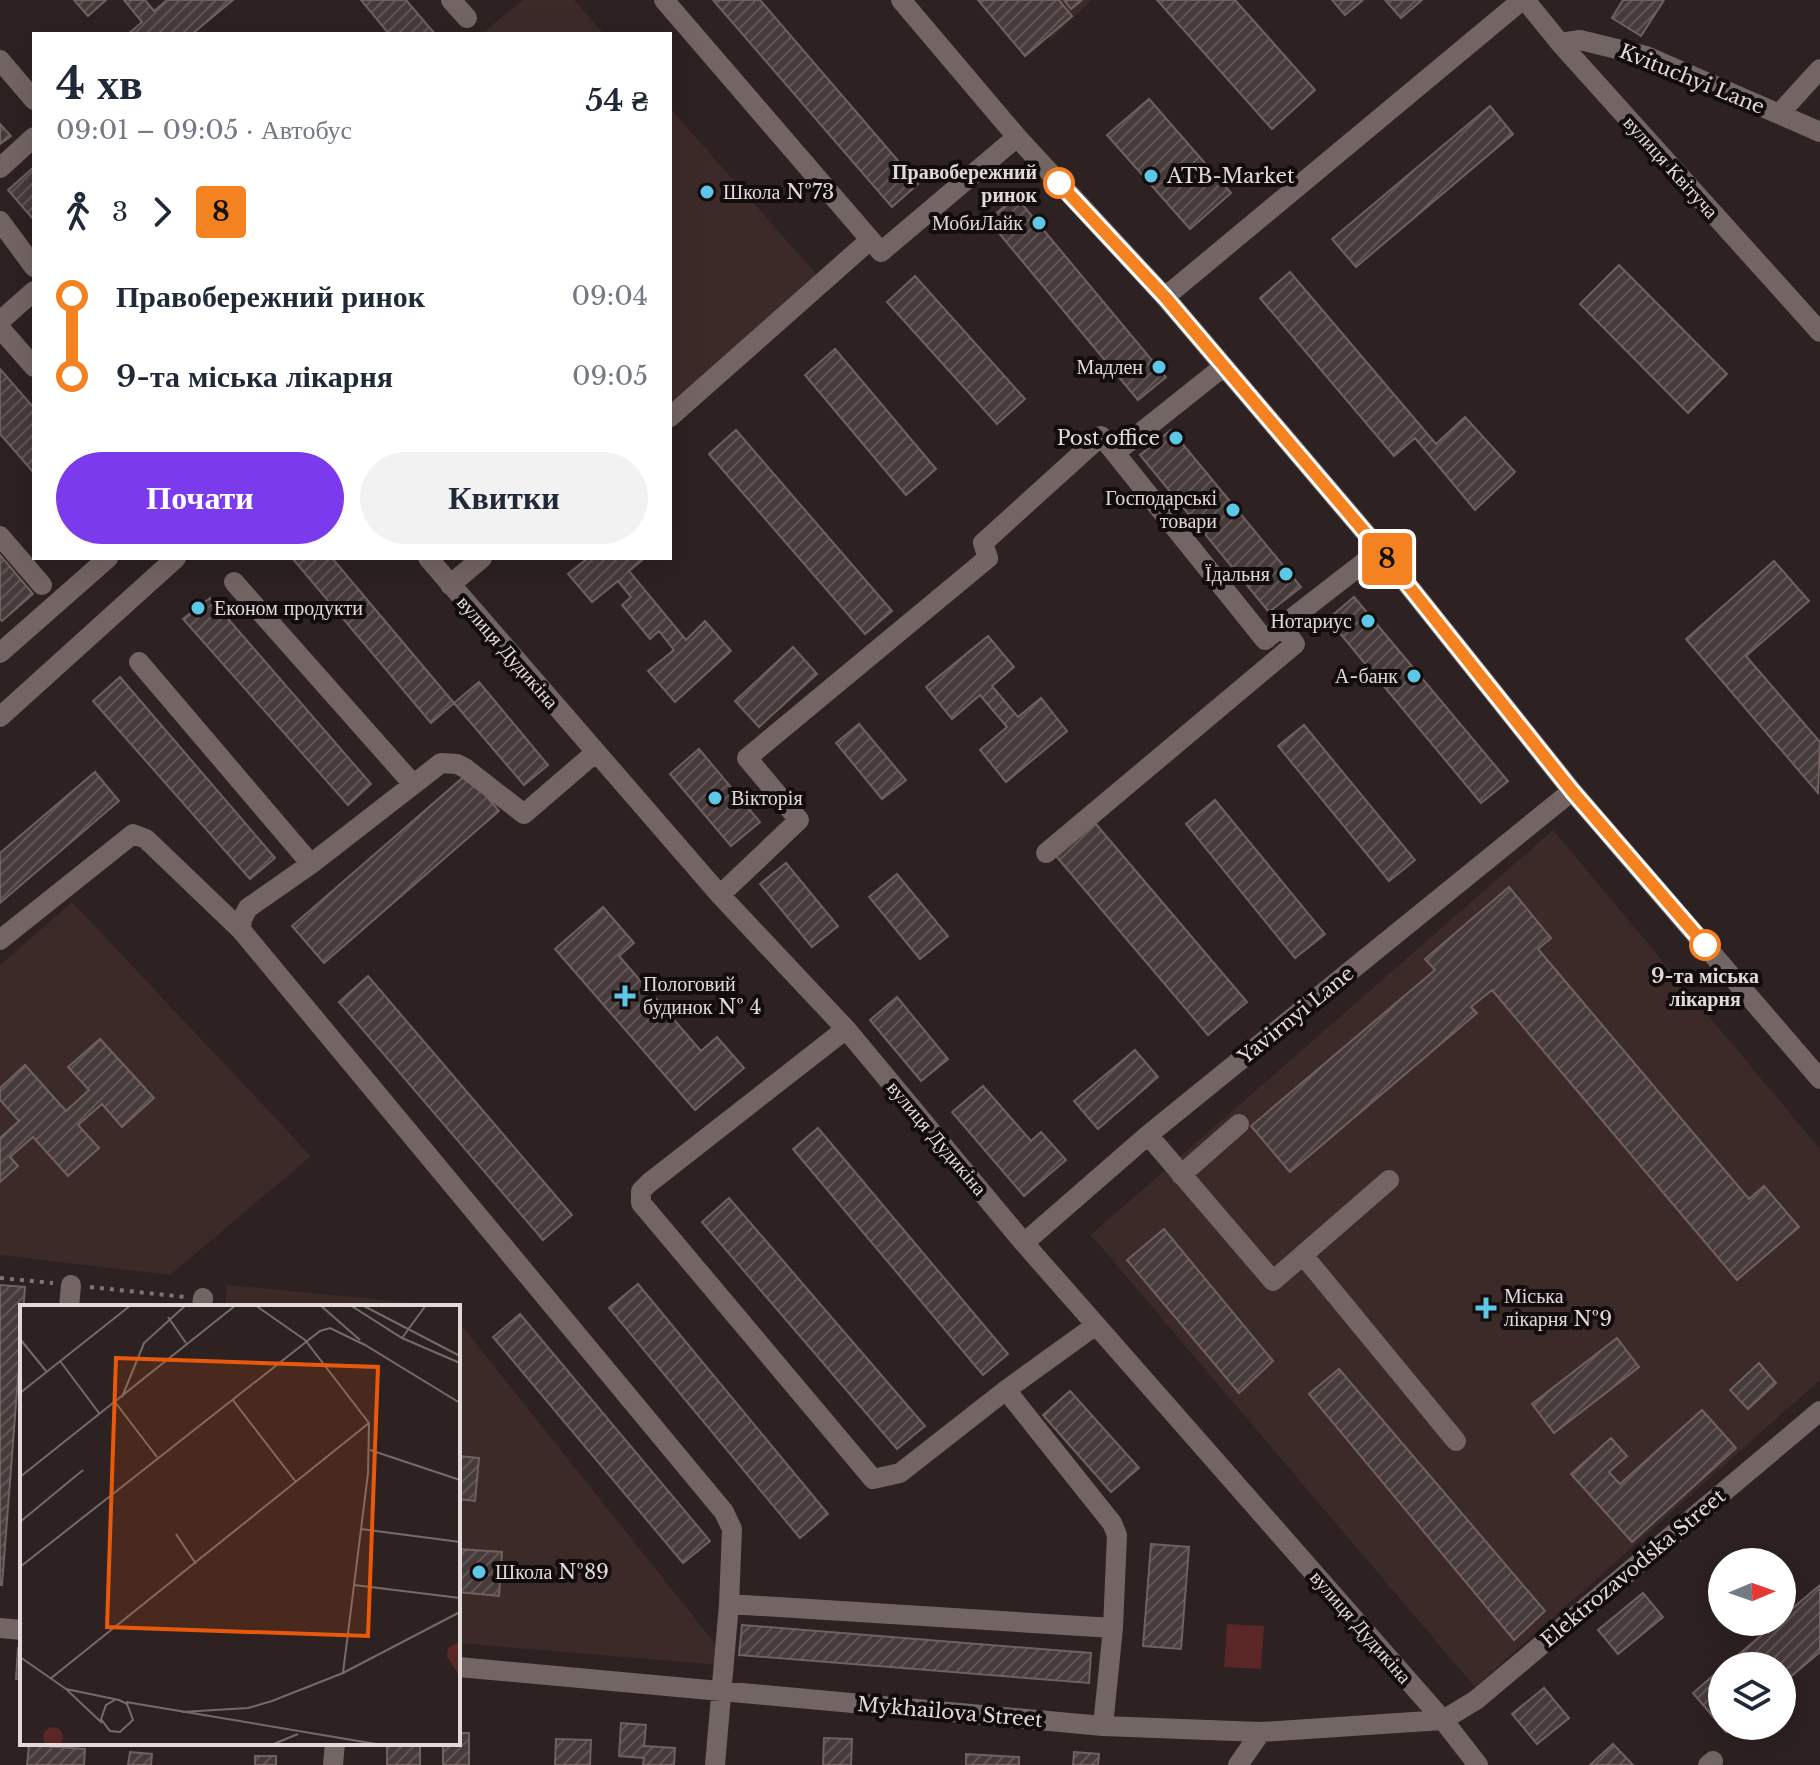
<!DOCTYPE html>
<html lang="uk">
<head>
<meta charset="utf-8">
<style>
  :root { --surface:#fff; --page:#f2f2f3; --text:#1f2937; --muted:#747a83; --accent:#7c3aed }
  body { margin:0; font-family:"Libre Baskerville",serif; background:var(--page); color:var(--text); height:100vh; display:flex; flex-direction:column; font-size:30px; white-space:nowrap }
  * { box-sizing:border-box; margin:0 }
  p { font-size:26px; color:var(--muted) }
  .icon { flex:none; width:44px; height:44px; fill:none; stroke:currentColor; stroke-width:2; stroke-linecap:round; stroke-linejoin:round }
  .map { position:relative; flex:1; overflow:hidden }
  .details { position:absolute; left:32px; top:32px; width:640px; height:528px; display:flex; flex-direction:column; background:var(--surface); border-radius:0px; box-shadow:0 8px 32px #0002 }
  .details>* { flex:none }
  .badge { padding:0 16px; border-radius:6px; font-size:28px; line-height:52px }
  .needle { width:52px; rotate:88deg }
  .tools { position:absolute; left:1708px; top:1548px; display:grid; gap:16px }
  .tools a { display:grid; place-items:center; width:88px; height:88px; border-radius:50%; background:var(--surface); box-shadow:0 8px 32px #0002; font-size:40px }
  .map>.badge { position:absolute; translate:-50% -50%; box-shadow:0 0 0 4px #fff }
  .legs { display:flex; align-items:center; gap:12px; height:88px; padding:0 24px; font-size:26px }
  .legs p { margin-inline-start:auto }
  .headline { display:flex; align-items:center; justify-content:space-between; height:136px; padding:0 24px }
  h1 { font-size:44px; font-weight:700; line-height:60px }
  .button { display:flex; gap:16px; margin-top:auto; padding:16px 24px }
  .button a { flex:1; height:92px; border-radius:48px; background:var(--accent); color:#fff; font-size:32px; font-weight:700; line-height:92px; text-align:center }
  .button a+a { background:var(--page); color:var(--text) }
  ul { padding:0 24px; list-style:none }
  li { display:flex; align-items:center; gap:28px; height:80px; font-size:30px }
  li i { display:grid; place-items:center; width:12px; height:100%; margin:0 10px; background:currentColor }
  li i::after { content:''; width:20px; height:20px; margin:-10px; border:6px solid; border-radius:50%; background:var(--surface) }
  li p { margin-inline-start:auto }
  li:first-child i { background:linear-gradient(#0000 50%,currentColor 0) }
  li:last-child i { background:linear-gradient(currentColor 50%,#0000 0) }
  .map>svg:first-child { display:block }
</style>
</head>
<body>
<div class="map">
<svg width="1820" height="1765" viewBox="0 0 1820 1765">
  <defs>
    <pattern id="building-hatch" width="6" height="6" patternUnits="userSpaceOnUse" patternTransform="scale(2)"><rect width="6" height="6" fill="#473a3a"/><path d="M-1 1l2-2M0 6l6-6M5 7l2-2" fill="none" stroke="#615656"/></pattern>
  </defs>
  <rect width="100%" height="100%" fill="#2d2121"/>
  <!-- built -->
  <path fill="#3c2a29" d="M523,0H574L604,34H481Z
    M1017,0H1092L1051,39Z
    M670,108L817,275L670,405Z
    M1553,830L1820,1149V1380L1475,1687L1091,1235Z
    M72,902L311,1156L170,1275L0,1255V965Z
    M227,1285L446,1306V1307H225Z
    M458,1321L733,1666L458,1643Z"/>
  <!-- park -->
  <path fill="#5a2626" d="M1227,1624L1264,1626L1261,1669L1224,1667Z"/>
  <!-- building -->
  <path fill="url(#building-hatch)" stroke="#706160" stroke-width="2" d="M74,0H106L88,16Z
    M124,0H145L154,11L167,0H233L192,34H128L142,22Z
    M361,0H406L435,34H389Z
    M713,0H760L918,184L892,207Z
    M978,0H1059L1072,16L1025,56Z
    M1064,0H1082L1071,9Z
    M1157,0H1235L1315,90L1272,129Z
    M1332,0H1363L1345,15Z
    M1385,0H1422L1401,18Z
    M1623,0H1664L1641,36L1612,18Z
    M1149,99L1231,193L1190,229L1107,135Z
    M1490,106L1513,134L1356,267L1332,239Z
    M0,124L11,136L0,144Z
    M34,167V220L8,190Z
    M1016,197L1166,377L1138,400L988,220Z
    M1619,265L1727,374L1688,413L1580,304Z
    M1290,272L1436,444L1465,417L1515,472L1475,510L1415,438L1394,456L1260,298Z
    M915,276L1025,399L997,424L887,302Z
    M835,349L936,469L906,495L805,375Z
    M0,369L34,408V473L0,434Z
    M736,430L892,611L865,634L709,454Z
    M1171,430L1301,587L1269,612L1140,455Z
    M0,555L33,594L2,621L0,619Z
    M292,558H332L454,703L431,723Z
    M588,558H645L629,571L686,640L705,621L731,651L675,702L648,671L674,650L659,631L650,639L622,605L631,597L618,581L592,602L568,574Z
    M1774,561L1809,601L1746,656L1820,742L1818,793L1686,639Z
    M1354,597L1508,781L1481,803L1328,619Z
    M210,598L371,784L348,805L183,619Z
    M988,636L1014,667L992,686L1018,717L1041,698L1067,731L1006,782L980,750L1007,727L980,695L952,719L926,687Z
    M793,647L817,674L759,727L735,701Z
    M120,677L275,858L250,879L93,701Z
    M479,682L548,765L524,785L454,703Z
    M859,724L906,780L882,799L836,743Z
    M1304,725L1415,860L1389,881L1278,746Z
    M699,749L760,822L731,846L670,774Z
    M95,772L119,801L0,903V853Z
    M467,774L499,811L324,963L292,926Z
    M1215,800L1325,934L1295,958L1186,824Z
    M1095,823L1247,1002L1208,1035L1056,856Z
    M786,863L838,926L812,947L760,884Z
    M897,874L948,936L920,959L869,897Z
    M1509,887L1551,938L1538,949L1749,1199L1764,1186L1799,1227L1737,1280L1492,990L1471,1007L1477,1013L1290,1172L1251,1126L1435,970L1425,959Z
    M603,907L634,943L619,956L701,1051L717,1037L744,1068L695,1110L555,949Z
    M368,976L572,1215L543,1240L339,1002Z
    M897,997L948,1059L921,1081L870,1020Z
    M100,1039L154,1098L122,1127L102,1104L78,1125L99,1148L68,1176L33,1137L10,1157L18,1166L0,1182V1138L19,1121L0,1100V1088L25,1065L66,1111L89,1090L68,1067Z
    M1135,1050L1158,1077L1098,1129L1074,1101Z
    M983,1086L1031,1141L1041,1132L1066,1160L1024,1196L952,1112Z
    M818,1128L1008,1354L983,1375L793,1149Z
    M729,1198L925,1426L897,1449L702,1222Z
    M1164,1229L1273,1361L1239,1393L1127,1260Z
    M638,1284L828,1514L800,1538L609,1308Z
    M0,1285L25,1287L2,1585H0Z
    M520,1314L710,1541L683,1563L493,1337Z
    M1617,1338L1639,1367L1554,1433L1532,1404Z
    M1759,1363L1776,1383L1748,1409L1730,1390Z
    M1339,1369L1545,1611L1514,1640L1309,1394Z
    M1070,1391L1139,1468L1111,1492L1043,1415Z
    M1702,1410L1736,1448L1632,1542L1571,1474L1611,1438L1627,1456L1609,1472L1620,1484Z
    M458,1456L479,1458L475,1501L458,1499Z
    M1151,1544L1189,1547L1181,1649L1143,1646Z
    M458,1549L502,1552L499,1596L458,1592Z
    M1820,1585V1652L1782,1684V1666H1725L1777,1622H1782V1617Z
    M1643,1593L1663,1617L1618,1654L1598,1630Z
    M742,1625L1091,1653L1089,1683L739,1655Z
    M18,1648L22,1649V1679H16Z
    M1722,1668V1726H1733L1726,1732L1693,1693Z
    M1544,1688L1569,1718L1537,1744L1512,1714Z
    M621,1723L646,1725L644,1746L675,1748L674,1765H643L644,1758L619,1756Z
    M458,1733H469V1765H443V1743H458Z
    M824,1738L852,1739L851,1765H823Z
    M556,1739L591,1740L590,1765H555Z
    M387,1743H420V1765H387Z
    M1613,1744L1633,1765H1590Z
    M29,1745L85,1749L84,1765H27Z
    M130,1752L152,1754L151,1765H128Z
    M1074,1752L1099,1754L1098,1765H1073Z
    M966,1754L1019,1757V1765H966Z
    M255,1756H276V1765H255Z"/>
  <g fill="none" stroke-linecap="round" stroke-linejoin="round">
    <!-- path -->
    <path stroke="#7f7574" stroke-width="4" stroke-dasharray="4 6" stroke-linecap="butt" d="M0,1278L53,1283
      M90,1287L185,1297"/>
    <!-- minor -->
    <path stroke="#736564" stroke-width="20" d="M451,0L467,18
      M664,0L881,252L1017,137
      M901,0L1017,137L1165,297L1380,550L1572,791L1820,1079
      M1525,0L1560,43L1820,332
      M1560,43L1580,40L1646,56L1820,132
      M0,60L34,100
      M1779,114L1820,69
      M0,168L34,137
      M0,221L34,267
      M1165,297L1522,0
      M0,321L34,291
      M0,328L34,367
      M670,417L870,240
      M1115,453L1265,640L1282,626
      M0,536L42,585
      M428,558L720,895L846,1029L1024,1243L1443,1720L1478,1765
      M234,582L413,784
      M450,585L482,558
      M0,653L108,558
      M139,662L311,864
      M0,717L176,558
      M596,752L524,814L465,768L457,764L441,763L311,864L248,908L242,919L241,930L724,1512L732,1529L729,1604
      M1046,853L1295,644L1282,626L1380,550
      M720,895L799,820L747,758L988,558L983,543L1101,436L1115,453L1223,367
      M0,940L133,834L146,839L241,930
      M846,1029L649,1183L641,1191V1203L873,1479L900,1473L1006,1390
      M1148,1135L1273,1281L1389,1180
      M1181,1175L1239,1124
      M1024,1243L1148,1135L1572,791
      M1303,1255L1456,1441
      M69,1307L71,1285
      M202,1307L203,1298
      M1096,1325L1006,1390L1112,1523L1117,1535L1113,1628L1103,1726
      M0,1628L22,1630
      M458,1667L1103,1726L1261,1732L1443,1720L1476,1700L1820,1411
      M333,1765L335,1743
      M715,1765L729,1604L1113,1628
      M1238,1765L1261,1732
      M1708,1765L1713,1761"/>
  </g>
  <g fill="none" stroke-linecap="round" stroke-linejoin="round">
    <defs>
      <path id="line-1" d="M1059,183L1165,297L1380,550L1572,791L1705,945"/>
    </defs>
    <!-- line-1 casing -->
    <use href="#line-1" stroke="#fff" stroke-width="18"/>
    <!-- line-1 -->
    <use href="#line-1" stroke="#f58220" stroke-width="12"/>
  </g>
  <!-- markers -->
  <g fill="#5dc7e8" stroke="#120c0c" stroke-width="3">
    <circle cx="1151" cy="176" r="8"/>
    <circle cx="707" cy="192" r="8"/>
    <circle cx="1039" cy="223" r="8"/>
    <circle cx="1159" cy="367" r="8"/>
    <circle cx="1176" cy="438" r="8"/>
    <circle cx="1233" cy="510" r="8"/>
    <circle cx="1286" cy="574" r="8"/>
    <circle cx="198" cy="608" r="8"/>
    <circle cx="1368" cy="621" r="8"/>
    <circle cx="1414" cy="676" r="8"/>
    <circle cx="715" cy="798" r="8"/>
    <path d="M621 984h8v8h8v8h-8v8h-8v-8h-8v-8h8z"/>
    <path d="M1482 1296h8v8h8v8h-8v8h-8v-8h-8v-8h8z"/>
    <circle cx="479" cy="1572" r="8"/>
  </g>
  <g fill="#fff" stroke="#f58220" stroke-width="4">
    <circle cx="1059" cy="183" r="14"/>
    <circle cx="1705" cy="945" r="14"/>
  </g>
  <g text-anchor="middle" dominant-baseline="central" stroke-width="8" stroke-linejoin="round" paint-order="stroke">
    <!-- street labels -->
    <g font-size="20" fill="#e2dad9" stroke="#120c0c">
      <text transform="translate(1692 79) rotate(22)">Kvituchyi Lane</text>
      <text transform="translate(1671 167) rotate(48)">вулиця Квітуча</text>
      <text transform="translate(508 652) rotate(49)">вулиця Дудикіна</text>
      <text transform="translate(1296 1015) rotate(-39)">Yavirnyi Lane</text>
      <text transform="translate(937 1138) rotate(50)">вулиця Дудикіна</text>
      <text transform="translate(1633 1568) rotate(-40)">Elektrozavodska Street</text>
      <text transform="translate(1361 1627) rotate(49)">вулиця Дудикіна</text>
      <text transform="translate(950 1712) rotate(5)">Mykhailova Street</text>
    </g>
    <!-- stop labels -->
    <g font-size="20" font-weight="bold" fill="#e2dad9" stroke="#120c0c" text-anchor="end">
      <text x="1037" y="172">Правобережний<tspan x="1037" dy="23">ринок</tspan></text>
      <text x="1705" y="976" text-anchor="middle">9-та міська<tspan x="1705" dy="23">лікарня</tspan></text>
    </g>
    <!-- poi labels -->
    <g font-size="20" fill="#e2dad9" stroke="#120c0c" text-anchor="start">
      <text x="1167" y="176">ATB-Market</text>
      <text x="723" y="192">Школа №73</text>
      <text x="1023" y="223" text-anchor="end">МобиЛайк</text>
      <text x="1143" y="367" text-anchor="end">Мадлен</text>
      <text x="1160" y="438" text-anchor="end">Post office</text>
      <text x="1217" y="498" text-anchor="end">Господарські<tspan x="1217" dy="23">товари</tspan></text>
      <text x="1270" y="574" text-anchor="end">Їдальня</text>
      <text x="214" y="608">Економ продукти</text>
      <text x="1352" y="621" text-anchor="end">Нотариус</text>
      <text x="1398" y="676" text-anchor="end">А-банк</text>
      <text x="731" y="798">Вікторія</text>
      <text x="643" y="984">Пологовий<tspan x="643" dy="23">будинок № 4</tspan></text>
      <text x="1504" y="1296">Міська<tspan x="1504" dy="23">лікарня №9</tspan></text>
      <text x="495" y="1572">Школа №89</text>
    </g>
  </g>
  <!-- overview -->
  <g transform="translate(20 1305)">
    <rect width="440" height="440" fill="#2d2121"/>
    <path d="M440,336V371L427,352L428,343ZM23 432a10 10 0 1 1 20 0a10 10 0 1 1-20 0Z" fill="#5a2626"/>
    <path fill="none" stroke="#756b6b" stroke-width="2" d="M235,0L285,35L349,118M300,0L340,35M330,0L382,33L440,58M342,0L440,51M148,12L166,38M382,33L406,0M0,34L26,66M40,56L79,108M0,88L111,0M102,92L124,38L166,0M212,94L276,177M95,97L137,152M350,145L440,175M0,172L216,0M0,217L63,165M341,224L440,237M156,229L176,259M0,262L300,26L310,23L345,40L440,98M334,280L440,293M0,352L46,384L82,418M323,368L348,168L349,118M30,374L349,118M46,384L99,395L107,399L113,415L100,427L90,426L81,414L86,400L95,395M106,397L362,440M162,407L228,403L252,396L323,368L440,307M251,440L278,429"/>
    <path fill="#e8590c" fill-opacity="0.15" stroke="#e8590c" stroke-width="4" d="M96,53L358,62L348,331L87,322Z"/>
    <rect width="440" height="440" fill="none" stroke="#e2dad9" stroke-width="4"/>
  </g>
</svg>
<div class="tools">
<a><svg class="needle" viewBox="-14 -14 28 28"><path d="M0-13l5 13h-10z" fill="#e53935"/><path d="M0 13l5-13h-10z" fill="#747a83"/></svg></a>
<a><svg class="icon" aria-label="layers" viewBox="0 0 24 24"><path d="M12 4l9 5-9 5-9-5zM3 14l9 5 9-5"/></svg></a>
</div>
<b class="badge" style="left:1387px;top:559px;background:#f58220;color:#111">8</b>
<section class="details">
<div class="headline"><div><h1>4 хв</h1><p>09:01 – 09:05 · Автобус</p></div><b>54 ₴</b></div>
<div class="legs"><svg class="icon" aria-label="walk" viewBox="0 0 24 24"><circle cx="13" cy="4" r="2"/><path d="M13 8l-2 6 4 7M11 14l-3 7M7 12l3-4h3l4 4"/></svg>3<svg class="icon" aria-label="forward" viewBox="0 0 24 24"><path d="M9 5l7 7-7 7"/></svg><b class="badge" style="background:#f58220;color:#111">8</b></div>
<ul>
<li><i style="color:#f58220"></i><b>Правобережний ринок</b><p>09:04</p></li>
<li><i style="color:#f58220"></i><b>9-та міська лікарня</b><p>09:05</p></li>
</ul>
<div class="button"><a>Почати</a><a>Квитки</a></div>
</section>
</div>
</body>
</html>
